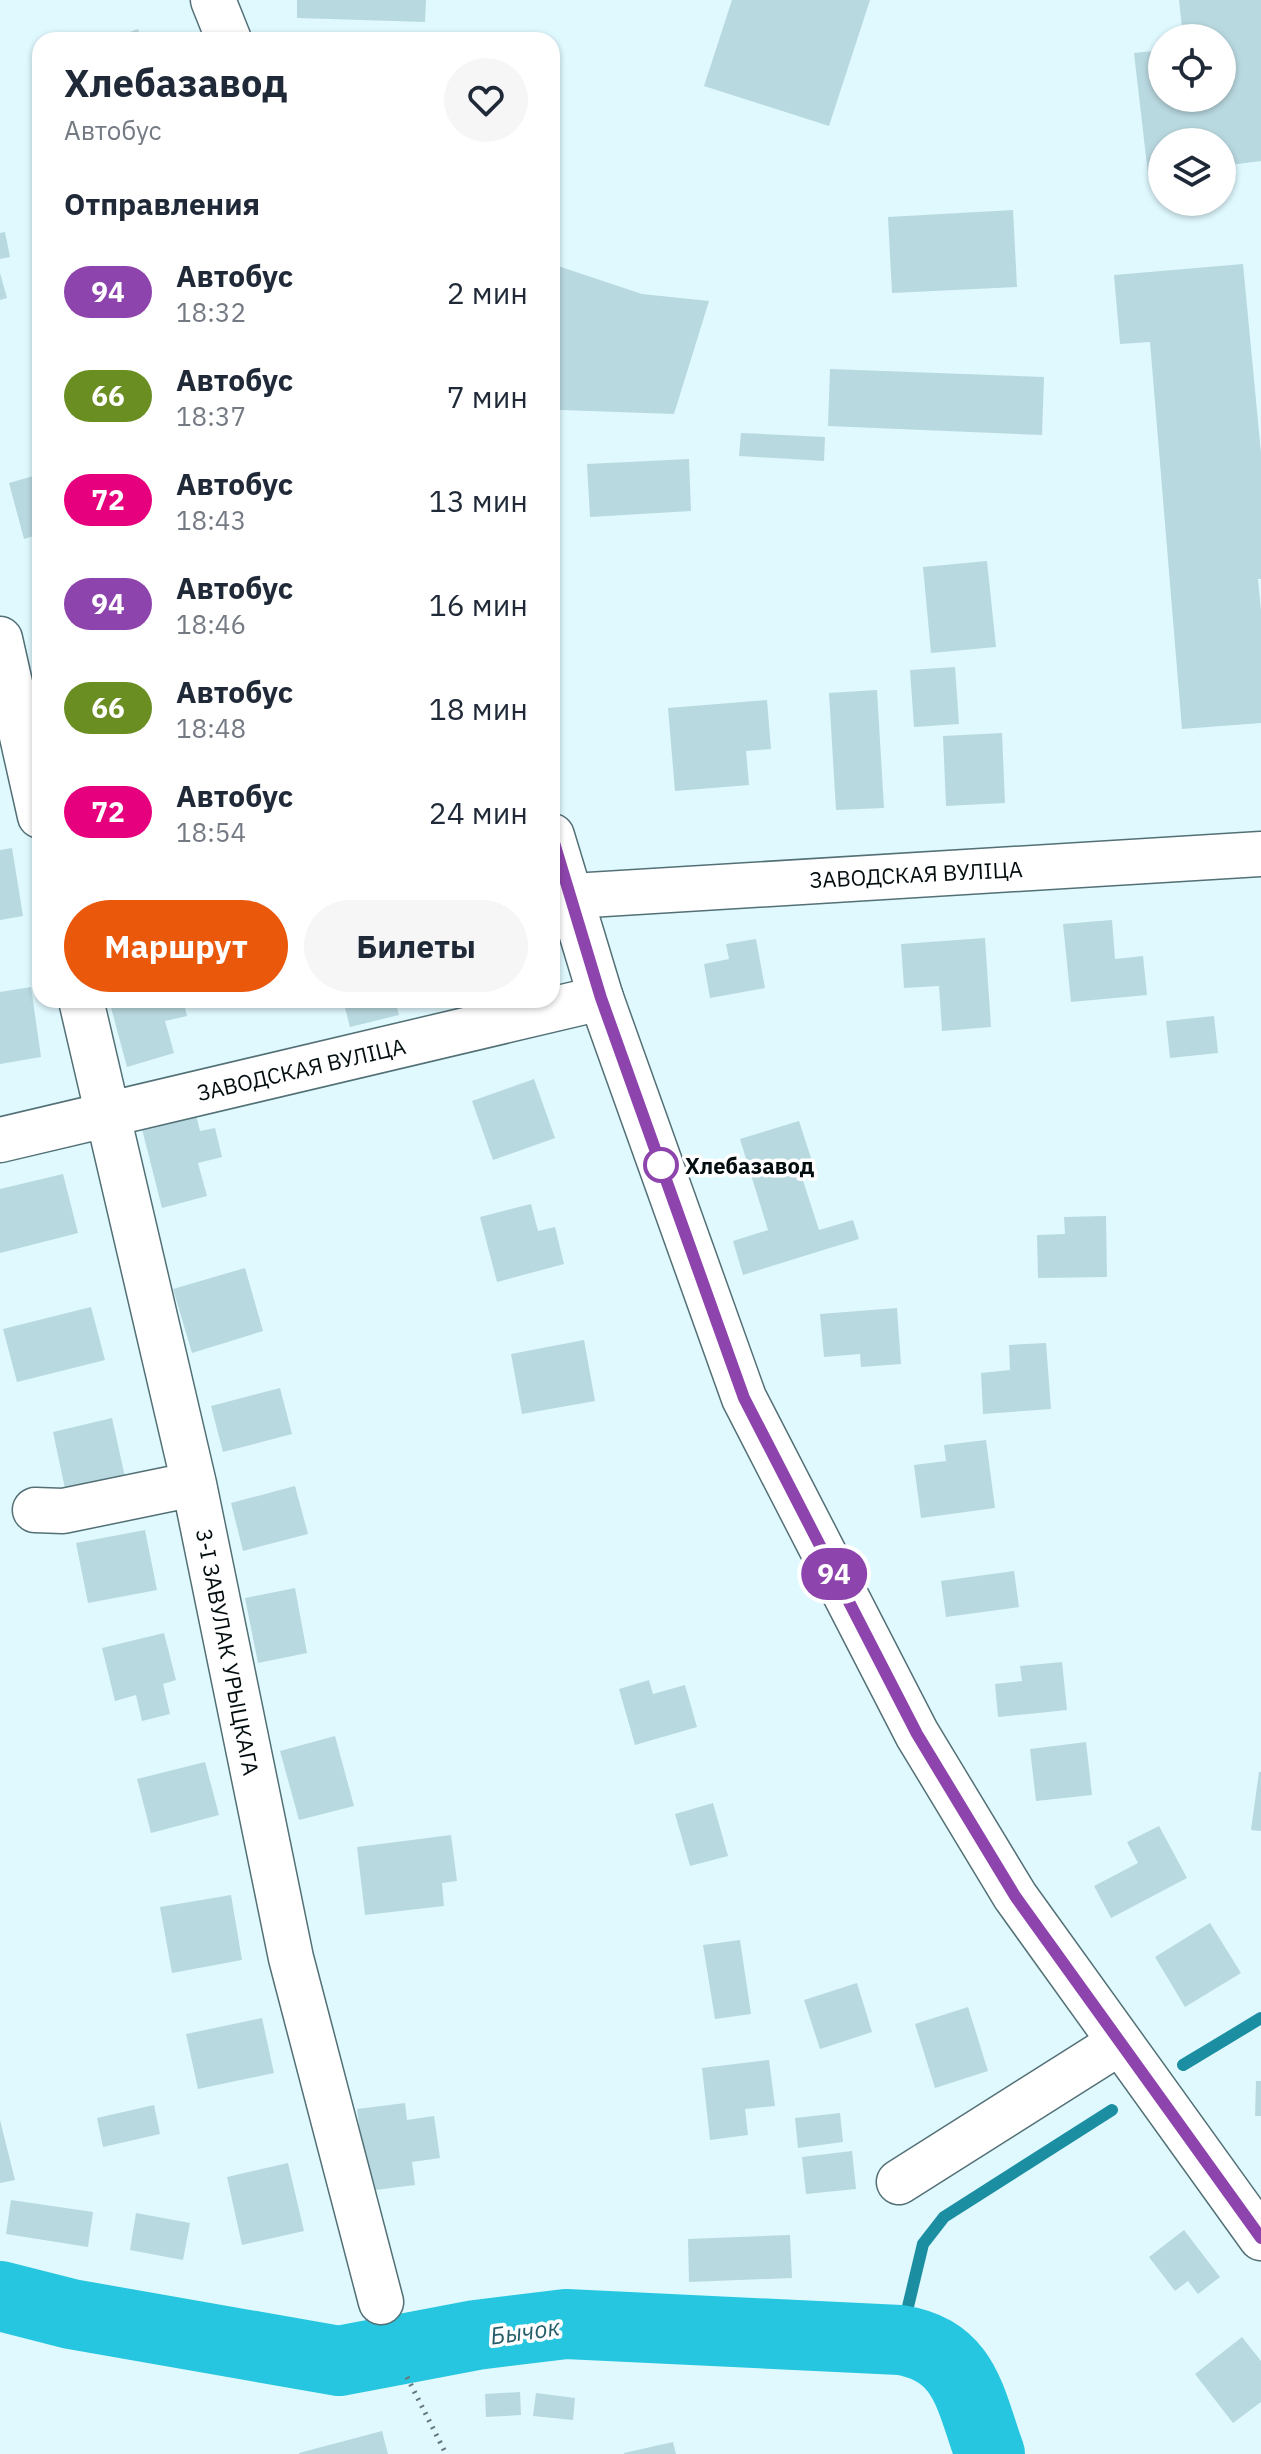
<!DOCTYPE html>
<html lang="ru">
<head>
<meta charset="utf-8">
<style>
  :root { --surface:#fff; --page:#f6f6f7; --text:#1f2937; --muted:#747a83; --accent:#ea580c }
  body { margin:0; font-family:"IBM Plex Sans",sans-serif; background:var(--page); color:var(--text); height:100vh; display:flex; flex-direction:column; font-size:30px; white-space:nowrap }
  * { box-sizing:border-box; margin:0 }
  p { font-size:26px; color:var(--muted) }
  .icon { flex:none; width:44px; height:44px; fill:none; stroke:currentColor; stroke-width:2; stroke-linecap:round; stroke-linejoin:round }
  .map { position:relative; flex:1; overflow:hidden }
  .details { position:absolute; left:32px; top:32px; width:528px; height:976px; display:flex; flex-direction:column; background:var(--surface); border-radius:24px; box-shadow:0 2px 6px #0004 }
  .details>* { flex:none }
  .badge { padding:0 16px; border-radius:26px; font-size:28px; line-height:52px }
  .fabs { position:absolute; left:1148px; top:24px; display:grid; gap:16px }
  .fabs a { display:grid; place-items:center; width:88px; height:88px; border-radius:50%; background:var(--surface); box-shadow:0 2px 6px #0004; font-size:40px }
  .map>.badge { position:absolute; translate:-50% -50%; box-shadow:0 0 0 4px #fff }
  h2 { padding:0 32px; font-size:30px; line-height:72px }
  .round { display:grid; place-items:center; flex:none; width:84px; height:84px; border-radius:42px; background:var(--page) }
  .overview { display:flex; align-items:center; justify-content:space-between; height:136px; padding:0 32px }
  h1 { font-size:38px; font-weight:700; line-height:60px }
  .action { display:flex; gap:16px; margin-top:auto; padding:16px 32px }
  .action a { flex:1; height:92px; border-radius:48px; background:var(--accent); color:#fff; font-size:32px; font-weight:700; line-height:92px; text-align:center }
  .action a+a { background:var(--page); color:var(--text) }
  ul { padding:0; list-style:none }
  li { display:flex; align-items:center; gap:24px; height:104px; padding:0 32px }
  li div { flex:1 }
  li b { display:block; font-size:30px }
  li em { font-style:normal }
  li .badge { min-width:88px; font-weight:700; text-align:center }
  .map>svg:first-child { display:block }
</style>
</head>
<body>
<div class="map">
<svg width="1261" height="2454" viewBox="0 0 1261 2454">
  <rect width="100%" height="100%" fill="#dff9fe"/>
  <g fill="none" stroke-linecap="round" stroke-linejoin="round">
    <!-- stream -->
    <path stroke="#1c8ea2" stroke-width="12" d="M1183,2065L1261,2018
      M900,2340L923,2244L944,2217L1112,2110"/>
    <!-- river -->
    <path stroke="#26c6e0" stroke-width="70" d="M0,2296L71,2314L339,2361L476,2335L566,2324L900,2340C966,2350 970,2400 990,2454"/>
  </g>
  <!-- building -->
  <path fill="#b9d9e0" d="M297,0H426L425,22L297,18Z
    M732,0H870L829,126L704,86Z
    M1179,0H1261V161L1222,166V142H1162V172L1148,174L1134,53L1162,50V98H1222V38H1183Z
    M138,29L142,40H109Z
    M1013,210L1017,287L892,293L888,217Z
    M5,232L10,257L0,259V233Z
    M552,264L642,294L709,301L674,414L561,410L552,407Z
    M1243,264L1261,453V579H1258L1261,610V723L1182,729L1150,342L1120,344L1114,275Z
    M0,273L7,298L0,300Z
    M830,369L1044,377L1042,435L828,426Z
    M741,433L825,437L824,461L739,456Z
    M689,459L691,511L590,517L587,464Z
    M40,474V534L24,539L9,483Z
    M987,561L996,647L931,653L923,567Z
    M955,667L959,724L914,727L910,670Z
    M877,690L884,808L836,810L829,693Z
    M767,700L771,749L746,751L749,785L675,791L668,708Z
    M1002,733L1005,803L946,806L943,736Z
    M12,848L23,916L0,920V850Z
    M1112,920L1115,959L1143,956L1147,995L1071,1002L1063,924Z
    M985,938L991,1027L942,1031L939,986L904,988L901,944Z
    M756,939L765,988L710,998L704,964L729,959L726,944Z
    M31,987L41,1057L0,1064V992Z
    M109,1000H183L187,1016L165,1021L174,1053L127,1067Z
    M343,1000H395L399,1015L350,1027Z
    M1214,1016L1218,1053L1170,1058L1166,1021Z
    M534,1079L555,1138L493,1160L472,1101Z
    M196,1115L200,1131L215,1128L222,1157L198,1163L207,1196L162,1208L142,1129Z
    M799,1121L813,1164L799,1168L819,1230L853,1220L859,1239L743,1275L733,1241L768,1230L740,1139Z
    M63,1174L78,1233L0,1253V1189Z
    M531,1204L538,1231L555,1227L564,1264L497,1282L480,1217Z
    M1106,1216L1107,1277L1038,1278L1037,1235L1065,1234L1064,1217Z
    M245,1268L263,1331L192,1353L173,1289Z
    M91,1307L105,1360L17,1382L3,1329Z
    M897,1308L901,1364L861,1367L860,1354L824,1357L820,1314Z
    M584,1340L595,1401L522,1414L511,1354Z
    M1046,1343L1051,1409L983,1414L981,1373L1010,1370L1009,1345Z
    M280,1388L292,1434L223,1452L211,1406Z
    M112,1418L127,1486L67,1498L53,1432Z
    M986,1440L995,1508L921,1518L914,1465L946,1461L944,1445Z
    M295,1486L308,1534L243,1551L231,1503Z
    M145,1530L157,1590L88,1603L76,1543Z
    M1014,1571L1019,1607L946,1617L941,1581Z
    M295,1588L307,1653L258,1663L245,1598Z
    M164,1633L176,1680L163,1684L170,1714L142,1721L136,1695L115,1701L102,1648Z
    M1062,1662L1067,1710L998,1717L995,1684L1022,1681L1020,1666Z
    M649,1680L653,1694L685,1685L697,1727L635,1745L619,1689Z
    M335,1736L354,1806L299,1820L280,1751Z
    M1086,1742L1092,1795L1036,1801L1030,1749Z
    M205,1762L219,1815L151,1833L137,1779Z
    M1259,1772H1261V1831L1251,1830Z
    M713,1803L728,1856L690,1866L675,1814Z
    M1159,1826L1187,1878L1111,1918L1094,1886L1138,1863L1127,1842Z
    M451,1835L457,1881L442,1883L444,1906L365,1915L357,1847Z
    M231,1895L242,1960L172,1973L160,1907Z
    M1210,1923L1241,1973L1185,2007L1155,1957Z
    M740,1940L751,2014L715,2019L703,1945Z
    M857,1983L872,2032L820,2049L804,2000Z
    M968,2007L988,2071L935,2088L915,2024Z
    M262,2018L274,2073L198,2089L186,2034Z
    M769,2060L775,2106L745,2109L748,2135L710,2140L702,2068Z
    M1256,2081H1261V2116H1255Z
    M405,2103L407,2120L434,2116L440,2158L412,2162L415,2185L367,2191L357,2109Z
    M154,2105L160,2134L103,2147L97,2118Z
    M840,2113L843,2142L798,2148L795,2118Z
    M0,2120L15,2180L0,2183Z
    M852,2151L856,2189L806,2194L802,2157Z
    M288,2163L304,2231L242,2245L227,2177Z
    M11,2200L93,2212L88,2247L6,2234Z
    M136,2213L190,2223L183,2260L130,2250Z
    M1184,2230L1220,2277L1198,2294L1188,2281L1175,2291L1149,2257Z
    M790,2235L792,2278L689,2282L688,2239Z
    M1242,2337L1261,2361V2402L1233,2423L1195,2374Z
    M520,2392L521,2415L486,2417L485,2394Z
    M536,2393L575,2398L573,2420L533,2416Z
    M382,2431L388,2454H299V2453Z
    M673,2442L676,2454H624V2453Z"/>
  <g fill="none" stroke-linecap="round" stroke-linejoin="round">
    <defs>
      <path id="minor" d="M0,639L40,816
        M572,896L1261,854
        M81,1000L194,1484L291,1958L381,2302
        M0,1140L601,998
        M35,1510L63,1511L194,1484
        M899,2182L1119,2043"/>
      <path id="major" d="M213,0L229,40
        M552,836L601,998L744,1398L917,1734L1015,1896L1261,2238"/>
    </defs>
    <!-- minor casing -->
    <use href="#minor" stroke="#537076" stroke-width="47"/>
    <!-- major casing -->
    <use href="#major" stroke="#537076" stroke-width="47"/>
    <!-- path -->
    <path stroke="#67787b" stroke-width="5" stroke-dasharray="2 6" stroke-linecap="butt" d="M407,2377L446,2454"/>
    <!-- minor -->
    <use href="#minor" stroke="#fff" stroke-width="44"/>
    <!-- major -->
    <use href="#major" stroke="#fff" stroke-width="44"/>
  </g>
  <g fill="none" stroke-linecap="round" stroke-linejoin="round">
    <defs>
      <path id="line" d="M552,836L601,998L744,1398L917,1734L1015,1896L1261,2238"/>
    </defs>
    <!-- line casing -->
    <use href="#line" stroke="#fff" stroke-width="18"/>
    <!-- line -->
    <use href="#line" stroke="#8e44ad" stroke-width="12"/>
  </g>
  <!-- markers -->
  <circle fill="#fff" stroke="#8e44ad" stroke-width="4" cx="661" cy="1165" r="16"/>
  <g text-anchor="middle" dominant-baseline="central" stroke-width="7" stroke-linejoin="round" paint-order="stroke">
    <!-- street labels -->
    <g font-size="22" fill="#040d10" stroke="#fff">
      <text transform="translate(916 874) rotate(-3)">ЗАВОДСКАЯ ВУЛІЦА</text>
      <text transform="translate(301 1069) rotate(-13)">ЗАВОДСКАЯ ВУЛІЦА</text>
      <text transform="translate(228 1652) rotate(79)">3-І ЗАВУЛАК УРЫЦКАГА</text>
    </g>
    <!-- stop labels -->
    <g font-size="22" font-weight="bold" fill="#040d10" stroke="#fff" text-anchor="start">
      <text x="685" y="1165">Хлебазавод</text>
    </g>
    <!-- water labels -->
    <g font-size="24" font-style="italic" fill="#245e6a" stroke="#fff">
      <text transform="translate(525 2331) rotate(-8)">Бычок</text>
    </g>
  </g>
</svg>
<div class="fabs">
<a><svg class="icon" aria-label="locate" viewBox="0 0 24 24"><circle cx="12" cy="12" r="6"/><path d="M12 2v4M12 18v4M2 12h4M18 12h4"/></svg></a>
<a><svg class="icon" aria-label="layers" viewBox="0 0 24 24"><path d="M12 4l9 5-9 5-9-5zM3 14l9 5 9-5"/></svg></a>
</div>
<b class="badge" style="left:834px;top:1574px;background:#8e44ad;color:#fff">94</b>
<section class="details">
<div class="overview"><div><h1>Хлебазавод</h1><p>Автобус</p></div><a class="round"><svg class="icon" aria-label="heart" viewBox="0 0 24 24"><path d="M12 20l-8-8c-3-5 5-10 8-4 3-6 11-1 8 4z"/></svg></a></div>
<h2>Отправления</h2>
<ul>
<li><span class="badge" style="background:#8e44ad;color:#fff">94</span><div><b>Автобус</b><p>18:32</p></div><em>2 мин</em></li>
<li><span class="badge" style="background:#6b8e23;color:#fff">66</span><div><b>Автобус</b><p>18:37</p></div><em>7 мин</em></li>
<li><span class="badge" style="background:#e6007e;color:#fff">72</span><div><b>Автобус</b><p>18:43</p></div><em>13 мин</em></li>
<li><span class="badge" style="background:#8e44ad;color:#fff">94</span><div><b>Автобус</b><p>18:46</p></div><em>16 мин</em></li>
<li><span class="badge" style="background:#6b8e23;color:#fff">66</span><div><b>Автобус</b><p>18:48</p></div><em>18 мин</em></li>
<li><span class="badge" style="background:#e6007e;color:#fff">72</span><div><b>Автобус</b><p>18:54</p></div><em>24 мин</em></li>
</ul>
<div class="action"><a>Маршрут</a><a>Билеты</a></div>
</section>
</div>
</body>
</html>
